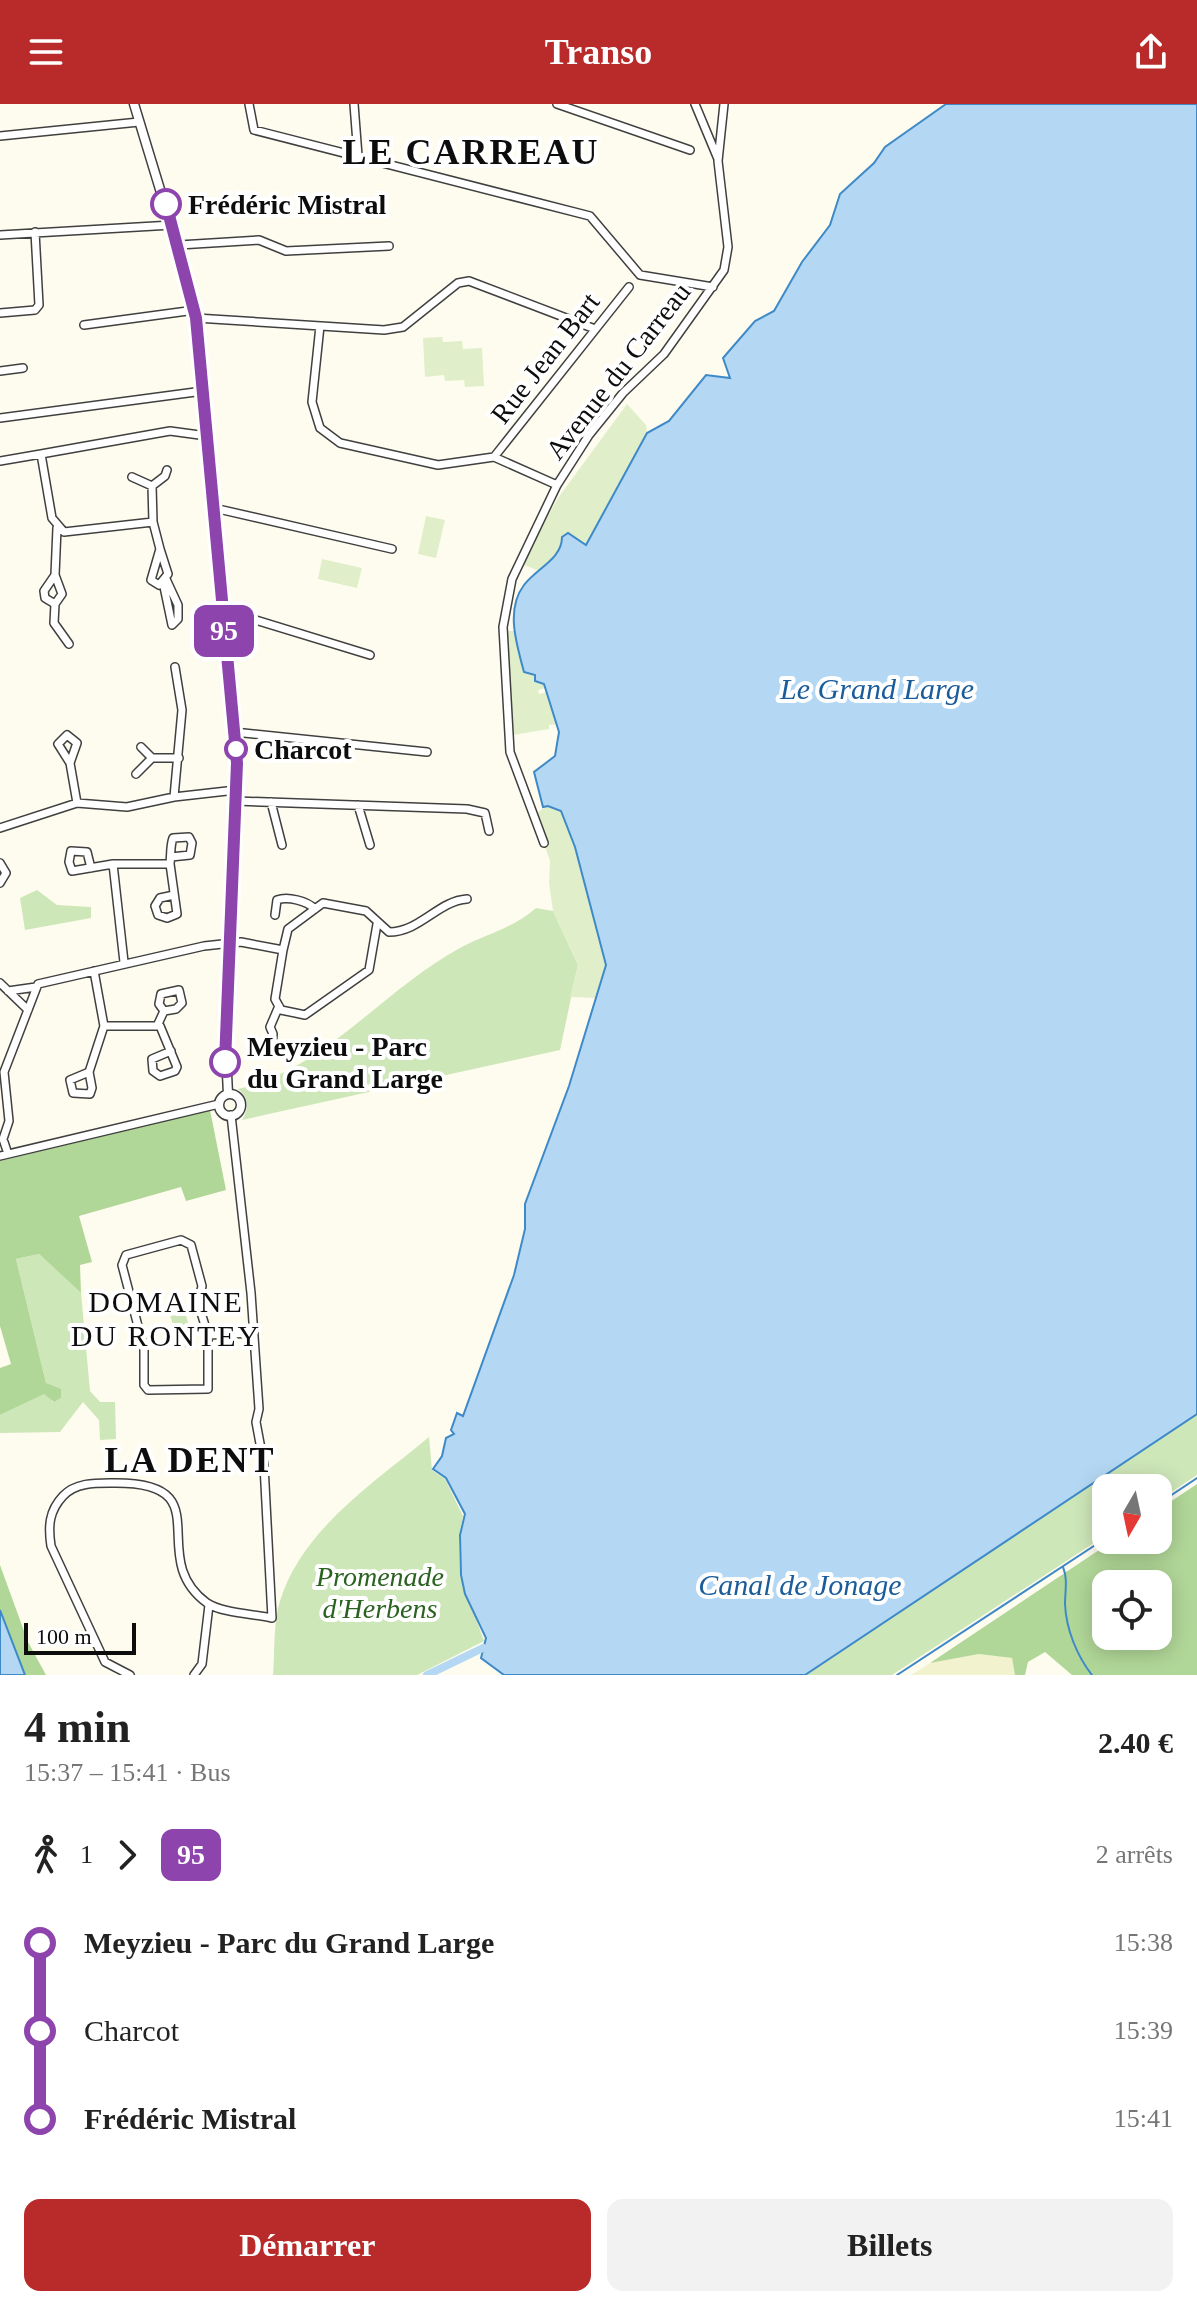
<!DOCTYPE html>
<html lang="fr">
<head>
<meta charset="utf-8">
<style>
  :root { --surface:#fff; --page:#f2f2f2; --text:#222; --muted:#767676; --accent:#b82b2a }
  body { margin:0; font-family:Georgia,serif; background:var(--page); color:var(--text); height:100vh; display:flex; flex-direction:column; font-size:30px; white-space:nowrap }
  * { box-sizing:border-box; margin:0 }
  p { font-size:26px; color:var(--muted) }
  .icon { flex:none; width:44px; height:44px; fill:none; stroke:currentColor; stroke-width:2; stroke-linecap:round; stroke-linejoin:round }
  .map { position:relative; height:1571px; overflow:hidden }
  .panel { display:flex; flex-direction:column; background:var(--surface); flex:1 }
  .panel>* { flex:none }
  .badge { padding:0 16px; border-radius:12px; font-size:28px; line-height:52px }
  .needle { width:52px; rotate:189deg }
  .fabs { position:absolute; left:1092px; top:1370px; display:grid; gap:16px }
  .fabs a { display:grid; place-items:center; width:80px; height:80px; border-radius:16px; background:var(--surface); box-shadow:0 4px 20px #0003; font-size:40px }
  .scale { position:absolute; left:24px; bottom:20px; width:112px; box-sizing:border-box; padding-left:8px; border:4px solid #0d0d0d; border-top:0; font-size:22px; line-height:28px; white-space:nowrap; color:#0d0d0d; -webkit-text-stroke:6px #fff; paint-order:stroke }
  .map>.badge { position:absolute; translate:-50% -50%; box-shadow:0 0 0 4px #fff }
  .legs { display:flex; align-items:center; gap:12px; height:88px; padding:0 24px; font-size:26px }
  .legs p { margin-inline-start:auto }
  .summary { display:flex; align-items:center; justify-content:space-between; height:136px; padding:0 24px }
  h1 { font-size:44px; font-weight:600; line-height:60px }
  .button { display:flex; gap:16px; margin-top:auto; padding:16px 24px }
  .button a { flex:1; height:92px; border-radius:16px; background:var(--accent); color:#fff; font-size:32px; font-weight:600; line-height:92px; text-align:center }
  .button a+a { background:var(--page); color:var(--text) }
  ul { padding:0 24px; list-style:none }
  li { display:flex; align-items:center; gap:28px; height:88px; font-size:30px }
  li i { display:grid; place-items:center; width:12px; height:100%; margin:0 10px; background:currentColor }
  li i::after { content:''; width:20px; height:20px; margin:-10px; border:6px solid; border-radius:50%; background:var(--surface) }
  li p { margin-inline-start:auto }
  li:first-child i { background:linear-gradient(#0000 50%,currentColor 0) }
  li:last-child i { background:linear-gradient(currentColor 50%,#0000 0) }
  header { display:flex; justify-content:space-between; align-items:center; height:104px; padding:0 24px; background:var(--accent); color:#fff; font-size:36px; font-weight:600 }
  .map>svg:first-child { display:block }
</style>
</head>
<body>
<header><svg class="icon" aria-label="menu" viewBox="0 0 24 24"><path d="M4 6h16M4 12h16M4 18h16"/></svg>Transo<svg class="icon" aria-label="share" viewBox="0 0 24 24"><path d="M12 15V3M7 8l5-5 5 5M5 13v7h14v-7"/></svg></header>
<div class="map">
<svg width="1197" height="1571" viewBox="0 0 1197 1571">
  <rect width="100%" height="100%" fill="#fefcee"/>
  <!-- farmland -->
  <path fill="#f3f2cf" d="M979,1550L1013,1554L1015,1571H911L930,1559Z"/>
  <!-- green -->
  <path fill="#cee7b9" d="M37,786L57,801L91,803V814L25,826L20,794Z
    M536,804L553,807L578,861L560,946L242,1016C249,1005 249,993 238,985C324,966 384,885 460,844C486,830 514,824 536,804Z
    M39,1150L81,1189L90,1287L100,1298H115L116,1335L100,1336L99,1316L83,1298L60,1328L0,1329V1311L45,1289L53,1298L61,1294L46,1279L16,1155Z
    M171,1187L181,1194L195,1243L180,1244L166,1198Z
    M1197,1310V1371L1158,1397V1384H1106V1431L892,1571H805Z
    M429,1333L432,1366L445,1375L463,1412L459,1432L460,1471L484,1537L417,1571H273C275,1548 273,1518 280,1497C302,1425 375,1378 429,1333Z"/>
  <!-- forest -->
  <path fill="#b1d798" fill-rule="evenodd" d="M210,1006L226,1086L186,1097L181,1083L79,1112L92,1158L80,1161L81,1189L39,1150L16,1155L46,1279L61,1285V1294L54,1298L44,1290L0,1311V1264L11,1260L0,1222V1057Z
    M1197,1380V1571H1072L1045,1548L1028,1558L1025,1571H1015L1012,1554L979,1550L930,1559L1114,1436H1158V1406ZM1158,1480V1532H1106V1480Z
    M0,1461L28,1538L46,1571H25L0,1506Z"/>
  <!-- pitch -->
  <path fill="#e0efca" d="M442,233L443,238L462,237L463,245L482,244L484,282L465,283L464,276L445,277L444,271L425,273L423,234Z
    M627,300L646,321L647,329L586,441L574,436L562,442L540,467L521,460L558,394Z
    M426,412L445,416L436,454L418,450Z
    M322,455L362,464L357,484L318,475Z
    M506,527H514L524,568L536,571L535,577L544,580L545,584L538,586L539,590L547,588L558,620L549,621V625L513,631Z
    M548,701L561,707L575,743L602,838L606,861L596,894L570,893L578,861L553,807L549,779L550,757L534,711Z"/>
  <!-- water -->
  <path fill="#b4d8f4" stroke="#3e89c8" stroke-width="2" d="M946,0H1197V1310L805,1571H504L481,1554L486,1534L465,1490L461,1471L460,1431L465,1410L446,1374L433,1365L442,1352L446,1334L454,1330L451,1326L457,1309L463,1312L514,1171L525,1125V1100L569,982L606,861L575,743L561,707L548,702L543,703L534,668L555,652L559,628L544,580L535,577V571L524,568C517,541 505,506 524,481C537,464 562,455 562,433L568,429L586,441L647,329L669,317L706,271L730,274L723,254L755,217L774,207L802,158L830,121L840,90L874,59L885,43Z
    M0,1506L25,1571H0Z"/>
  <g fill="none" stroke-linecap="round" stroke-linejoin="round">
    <!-- stream -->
    <path stroke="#3e89c8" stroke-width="2" d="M1158,1400L1197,1374
      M1063,1463C1068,1475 1065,1487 1065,1500C1066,1525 1077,1552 1092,1571
      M897,1571L1106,1434"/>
    <!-- canal -->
    <path stroke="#b4d8f4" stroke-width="8" d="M427,1571L483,1544"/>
    <defs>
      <path id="minor" d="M249,0L254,26L590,112L640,171L713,183
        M354,0L358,52
        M557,0L690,46
        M695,0L718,55
        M0,32L139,18
        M0,131L172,121
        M179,141L259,136L286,147L389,142
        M0,209L35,206L39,201L35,128
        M196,214L384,226L403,223L458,179L469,177L595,225
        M84,221L195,206
        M320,222L312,298L320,324L340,339L438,361L494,353L557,381
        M0,267L23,264
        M0,314L203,287
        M494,353L629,183
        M0,357L41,350
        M132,373L152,382L153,418L64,428L52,414L41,350L170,327L207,332
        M152,382L165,372L167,366
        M214,404L392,445
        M153,418L160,445L151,476L159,481L168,470L160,445
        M55,471L62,490L55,500L45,494L44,487L55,471L57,424
        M163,478L172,521L178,515V501L166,475
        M55,500L54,519L69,540
        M223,506L370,551
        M234,628L427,648
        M141,643L152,654
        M70,659L77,639L67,631L58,640L70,659L77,699
        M136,670L152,654H179
        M174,693L236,686
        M236,697L467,705L485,709L489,727
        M271,698L282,741
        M358,701L370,741
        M0,724L77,699L127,703L174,693L182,606L175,563
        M544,739L510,648L503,523L512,475L557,381L589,331L623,289L664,250L724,166L728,143L718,57L724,0
        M0,759L6,769L0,779
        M170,760C171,752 170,742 173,734L189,733L192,739L190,751L171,753
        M91,764L87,748L71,747L69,758L72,767L113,760
        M275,811L277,796C288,792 307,797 315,805
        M283,846L275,895L281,906L305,911L369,866L377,820
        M124,858L113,760H170L177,810L167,814L158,811L155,802L160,794L174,791
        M0,879L28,906
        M8,887L36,883
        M158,920L164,907L176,905L182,899L179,886L161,890L159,900L164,907
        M104,922H160L177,963L175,967L160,972L153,967L152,955L171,947
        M272,944L273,930L270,923L279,902
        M89,968L92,984L90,990L73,989L70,976L89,968L104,922L94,867
        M8,1050L3,1035L9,1017L4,968L38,880L204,842L241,838L283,846L288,825L323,799L366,807L389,828C420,828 438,797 467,795
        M0,1052L219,1000
        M208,1231L198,1199L202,1182L191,1141L181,1136L126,1151L122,1161L144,1245V1281L148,1286L208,1285V1231L254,1229
        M130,1571L105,1558L51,1442C48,1422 49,1407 63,1392C76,1378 97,1379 114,1379C224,1378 143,1452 207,1499C222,1509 254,1510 272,1514L264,1361L256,1318L259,1305L251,1189L231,1011
        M194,1571L202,1560L209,1501"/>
      <path id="tertiary" d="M134,0L190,184L203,287L237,659L225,929L228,990
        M219 1001a11 11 0 1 1 22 0a11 11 0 1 1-22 0Z"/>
    </defs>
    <!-- minor casing -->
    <use href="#minor" stroke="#404040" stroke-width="10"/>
    <!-- tertiary casing -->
    <use href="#tertiary" stroke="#404040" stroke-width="11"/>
    <!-- minor -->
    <use href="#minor" stroke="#fff" stroke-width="7"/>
    <!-- tertiary -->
    <use href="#tertiary" stroke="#fff" stroke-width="8"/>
  </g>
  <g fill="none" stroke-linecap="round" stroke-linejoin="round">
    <defs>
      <path id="line-1" d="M166,100L196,214L237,659L225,958"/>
    </defs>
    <!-- line-1 casing -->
    <use href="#line-1" stroke="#fff" stroke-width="18"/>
    <!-- line-1 -->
    <use href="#line-1" stroke="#8e44ad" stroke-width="12"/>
  </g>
  <!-- markers -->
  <g fill="#fff" stroke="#8e44ad" stroke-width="4">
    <circle cx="166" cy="100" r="14"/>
    <circle cx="236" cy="645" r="10"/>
    <circle cx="225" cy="958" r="14"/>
  </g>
  <g text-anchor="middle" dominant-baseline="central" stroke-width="8" stroke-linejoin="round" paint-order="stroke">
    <!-- stop labels -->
    <g font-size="28" font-weight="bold" fill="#0d0d0d" stroke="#fff" text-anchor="start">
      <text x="188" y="100">Frédéric Mistral</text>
      <text x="254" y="645">Charcot</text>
      <text x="247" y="942">Meyzieu - Parc<tspan x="247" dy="32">du Grand Large</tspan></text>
    </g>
    <!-- street labels -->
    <g font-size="28" fill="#0d0d0d" stroke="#fff">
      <text transform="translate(545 254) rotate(-52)">Rue Jean Bart</text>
      <text transform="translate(618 267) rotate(-52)">Avenue du Carreau</text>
    </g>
    <!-- park labels -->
    <g font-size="28" font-style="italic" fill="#2a6220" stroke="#fff">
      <text x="380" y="1472">Promenade<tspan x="380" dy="32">d'Herbens</tspan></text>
    </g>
    <!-- water labels -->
    <g font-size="30" font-style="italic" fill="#1b5c9a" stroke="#fff">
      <text x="877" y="584">Le Grand Large</text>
      <text x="800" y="1480">Canal de Jonage</text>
    </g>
    <!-- neighbourhood labels -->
    <g font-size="30" letter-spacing="2" fill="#0d0d0d" stroke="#fff">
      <text x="166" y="1197">DOMAINE<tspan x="166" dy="34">DU RONTEY</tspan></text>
    </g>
    <!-- district labels -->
    <g font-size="36" font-weight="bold" letter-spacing="2" fill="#0d0d0d" stroke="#fff">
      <text x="471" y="48">LE CARREAU</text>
      <text x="190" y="1356">LA DENT</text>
    </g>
  </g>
</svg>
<div class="fabs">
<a><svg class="needle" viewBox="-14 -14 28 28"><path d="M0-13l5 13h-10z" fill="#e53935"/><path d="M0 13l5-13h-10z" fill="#767676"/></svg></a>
<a><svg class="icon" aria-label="locate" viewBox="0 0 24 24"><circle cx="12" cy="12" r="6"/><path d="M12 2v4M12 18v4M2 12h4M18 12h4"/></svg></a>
</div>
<div class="scale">100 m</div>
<b class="badge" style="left:224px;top:527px;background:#8e44ad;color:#fff">95</b>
</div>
<section class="panel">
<div class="summary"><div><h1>4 min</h1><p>15:37 – 15:41 · Bus</p></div><b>2.40 €</b></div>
<div class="legs"><svg class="icon" aria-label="walk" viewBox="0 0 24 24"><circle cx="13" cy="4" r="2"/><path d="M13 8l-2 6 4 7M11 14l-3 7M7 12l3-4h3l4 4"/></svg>1<svg class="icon" aria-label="forward" viewBox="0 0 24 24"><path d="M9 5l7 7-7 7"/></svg><b class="badge" style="background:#8e44ad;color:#fff">95</b><p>2 arrêts</p></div>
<ul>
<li><i style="color:#8e44ad"></i><b>Meyzieu - Parc du Grand Large</b><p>15:38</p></li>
<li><i style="color:#8e44ad"></i><span>Charcot</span><p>15:39</p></li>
<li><i style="color:#8e44ad"></i><b>Frédéric Mistral</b><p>15:41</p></li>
</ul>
<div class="button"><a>Démarrer</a><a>Billets</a></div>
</section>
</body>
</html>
